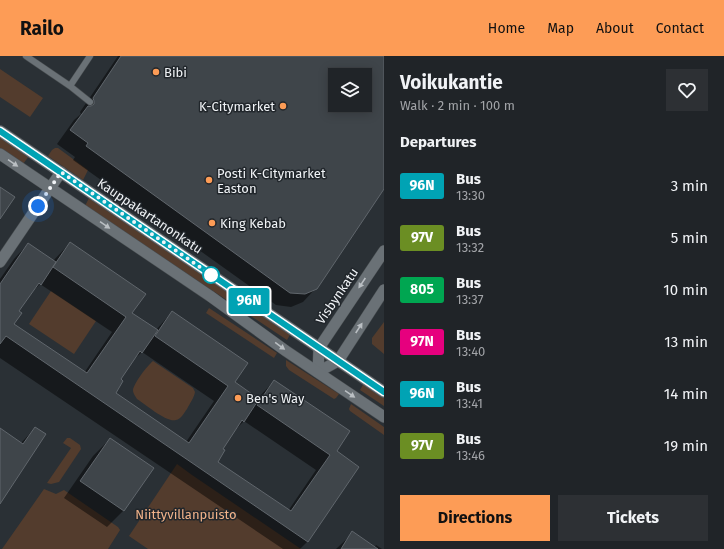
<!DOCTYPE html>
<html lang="en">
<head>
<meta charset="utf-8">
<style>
  :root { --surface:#202428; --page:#2d3034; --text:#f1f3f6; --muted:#a2a4a8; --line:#3d4145; --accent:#fd9c56 }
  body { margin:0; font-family:"Fira Sans",sans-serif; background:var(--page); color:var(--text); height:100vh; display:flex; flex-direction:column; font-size:15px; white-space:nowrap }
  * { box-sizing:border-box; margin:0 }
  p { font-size:13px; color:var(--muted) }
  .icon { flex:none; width:22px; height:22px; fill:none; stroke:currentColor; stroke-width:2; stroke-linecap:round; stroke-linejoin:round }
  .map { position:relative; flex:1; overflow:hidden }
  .details { display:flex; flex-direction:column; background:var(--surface); width:340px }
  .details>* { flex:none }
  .badge { padding:0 8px; border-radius:3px; font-size:14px; line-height:26px }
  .controls { position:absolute; left:328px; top:12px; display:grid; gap:8px }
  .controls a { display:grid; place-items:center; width:44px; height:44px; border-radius:0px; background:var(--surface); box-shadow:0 2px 10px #0003,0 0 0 1px var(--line); font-size:20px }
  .you { position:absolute; width:20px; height:20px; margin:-10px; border:3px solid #fff; border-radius:50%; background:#1a73e8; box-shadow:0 0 0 6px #1a73e833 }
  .map>.badge { position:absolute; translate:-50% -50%; box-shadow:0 0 0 2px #fff }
  h2 { padding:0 16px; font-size:15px; line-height:36px }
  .round { display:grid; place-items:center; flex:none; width:42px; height:42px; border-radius:0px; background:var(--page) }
  .head { display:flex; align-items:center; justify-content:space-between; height:68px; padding:0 16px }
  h1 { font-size:19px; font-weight:700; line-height:30px }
  .cta { display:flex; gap:8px; margin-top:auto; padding:8px 16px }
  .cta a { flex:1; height:46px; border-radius:0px; background:var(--accent); color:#111; font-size:16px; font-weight:700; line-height:46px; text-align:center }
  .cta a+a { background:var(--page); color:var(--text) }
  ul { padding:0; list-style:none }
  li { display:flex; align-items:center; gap:12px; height:52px; padding:0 16px }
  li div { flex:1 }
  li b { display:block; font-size:15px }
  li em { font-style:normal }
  li .badge { min-width:44px; font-weight:700; text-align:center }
  header { display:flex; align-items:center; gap:24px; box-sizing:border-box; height:56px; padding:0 20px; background:var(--accent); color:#111 }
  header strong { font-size:19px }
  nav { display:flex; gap:22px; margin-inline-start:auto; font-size:14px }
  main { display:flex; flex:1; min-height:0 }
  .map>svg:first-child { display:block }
</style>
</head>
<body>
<header>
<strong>Railo</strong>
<nav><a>Home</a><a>Map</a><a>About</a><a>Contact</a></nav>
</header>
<main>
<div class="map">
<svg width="384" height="493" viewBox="0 0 384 493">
  <rect width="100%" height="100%" fill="#2a3035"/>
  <!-- green -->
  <path fill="#533c2d" d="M0,13L43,42L30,61L0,41Z
    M0,80L29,100L23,108L0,92Z
    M55,92H58L88,114L83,124L48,100L52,94Z
    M90,140L291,277L287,284L85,150Z
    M51,235L96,265L74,298L29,268Z
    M209,252L277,297L274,302L206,257Z
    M384,266V298L372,288V282Z
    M286,304L339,338L336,342L334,343L289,314L286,310Z
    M153,305L193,332L195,336C194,342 190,347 187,353C184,357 181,363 176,364C167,367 145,348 137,343C136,341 133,338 133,334C134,327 147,310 153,305Z
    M364,327L384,341V350L360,334Z
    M351,348L384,371V379L350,355L349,353Z
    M67,382H70L80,389L81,393L59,426L51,428L47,427L71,392L63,387Z
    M177,408L192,419L301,493H148L129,480Z
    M44,433L56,438L64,434L118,471L120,474L108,493H2Z"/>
  <!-- shadow -->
  <path fill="#0007" fill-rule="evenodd" d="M118,0H384V132L316,232L303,246L291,251L276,249L73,104L75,101L57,88L74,64L81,58L80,56ZM335,19H365V49H335Z
    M70,187L131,257L156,274L172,256L233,327L257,343L274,325L335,395L308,485L300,493H283L0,302V223L14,203L28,188L53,205ZM40,228L112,276L84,317L12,268L18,255L29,239ZM142,296L214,345L186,386L114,337L119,323L130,307ZM244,365L316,414L288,455L216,406L222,393L233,376Z
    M35,372L0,446V373L21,387Z
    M110,383L152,412L123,455L107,471L64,442L93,400Z
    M353,477L374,492L376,489L382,493H336Z"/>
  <!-- building -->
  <path fill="#3f454a" stroke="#60666c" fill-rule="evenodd" d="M121,0H384V133L317,233L305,238L290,237L86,90L88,87L70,74L88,50H91L94,48V45L93,42ZM335,19H365V49H335Z
    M0,131L15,141L0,163Z
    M70,186L146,238L132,257L158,274L142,297L140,295L121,323L123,325L116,337L189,387L228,330L155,280L172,255L248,307L235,326L259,343L244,366L242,364L223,393L225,394L218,406L291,455L330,399L257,349L274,324L350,375L337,395L359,411L308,486L6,280L0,288V228L28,187L56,206L41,229L39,227L19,255L22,257L14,268L87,317L126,261L53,211Z
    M35,371L46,378L0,448V372L23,388Z
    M110,382L154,412L124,455L80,425Z
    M352,475L378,493H341Z"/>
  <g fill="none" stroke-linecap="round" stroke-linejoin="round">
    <defs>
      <path id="service" d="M26,0L70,30L90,46
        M70,30L90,0"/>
      <path id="minor" d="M0,206L61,116
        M318,316L319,292L384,195
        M318,316L338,305L384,234"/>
      <path id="secondary" d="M0,75L384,336
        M0,98L210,240L286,295L384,361"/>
    </defs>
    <!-- service casing -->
    <use href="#service" stroke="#484d50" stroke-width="7"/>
    <!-- minor casing -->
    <use href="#minor" stroke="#484d50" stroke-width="12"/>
    <!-- secondary casing -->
    <use href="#secondary" stroke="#484d50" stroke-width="12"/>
    <!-- service -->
    <use href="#service" stroke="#6a7176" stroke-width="6"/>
    <!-- minor -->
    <use href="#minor" stroke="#6a7176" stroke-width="11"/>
    <!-- secondary -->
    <use href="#secondary" stroke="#6a7176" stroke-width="11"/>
  </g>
  <!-- one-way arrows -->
  <defs><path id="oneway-solid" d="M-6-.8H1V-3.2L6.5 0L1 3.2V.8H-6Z"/></defs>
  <g fill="#babfc3">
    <use href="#oneway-solid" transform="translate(13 107) rotate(34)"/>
    <use href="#oneway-solid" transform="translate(105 169) rotate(34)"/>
    <use href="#oneway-solid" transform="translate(362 227) rotate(124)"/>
    <use href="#oneway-solid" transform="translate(359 272) rotate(-57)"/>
    <use href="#oneway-solid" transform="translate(280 290) rotate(36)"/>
    <use href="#oneway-solid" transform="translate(350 338) rotate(34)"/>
  </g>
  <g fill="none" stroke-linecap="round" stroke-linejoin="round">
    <defs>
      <path id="line" d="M0,75L384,336"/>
    </defs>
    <!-- line casing -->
    <use href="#line" stroke="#fff" stroke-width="9"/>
    <!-- line -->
    <use href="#line" stroke="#00a3b4" stroke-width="6"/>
    <!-- walk -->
    <path stroke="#f0f3f6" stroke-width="4" stroke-dasharray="0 7.2" d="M38,150L61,116L216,222L211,219"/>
  </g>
  <!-- markers -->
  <g fill="#fd9c56" stroke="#21262b" stroke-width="1.5">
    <circle cx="156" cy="16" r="4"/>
    <circle cx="283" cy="50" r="4"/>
    <circle cx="209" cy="124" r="4"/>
    <circle cx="212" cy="167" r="4"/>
    <circle cx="238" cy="342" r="4"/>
  </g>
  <circle fill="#fff" stroke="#00a3b4" stroke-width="2" cx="211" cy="219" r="8"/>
  <g text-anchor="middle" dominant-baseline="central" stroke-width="3" stroke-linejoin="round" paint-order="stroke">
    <!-- poi labels -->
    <g font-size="13" fill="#f0f3f6" stroke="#21262b" text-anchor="start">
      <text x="164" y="16">Bibi</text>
      <text x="275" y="50" text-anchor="end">K-Citymarket</text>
      <text x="217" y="117">Posti K-Citymarket<tspan x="217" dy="15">Easton</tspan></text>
      <text x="220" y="167">King Kebab</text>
      <text x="246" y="342">Ben's Way</text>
    </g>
    <!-- street labels -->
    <g font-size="13" fill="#f0f3f6" stroke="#21262b">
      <text transform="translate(150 160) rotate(34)">Kauppakartanonkatu</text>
      <text transform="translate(337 240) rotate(-56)">Visbynkatu</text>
    </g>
    <!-- park labels -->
    <g font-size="13" fill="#f2b38a" stroke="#21262b">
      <text x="186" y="458">Niittyvillanpuisto</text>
    </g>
  </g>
</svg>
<div class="controls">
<a><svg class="icon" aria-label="layers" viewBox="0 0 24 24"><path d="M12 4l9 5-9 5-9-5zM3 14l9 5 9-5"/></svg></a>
</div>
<div class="you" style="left:38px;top:150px"></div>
<b class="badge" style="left:249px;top:245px;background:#00a3b4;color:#fff">96N</b>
</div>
<section class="details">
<div class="head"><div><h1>Voikukantie</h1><p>Walk · 2 min · 100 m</p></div><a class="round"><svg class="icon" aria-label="heart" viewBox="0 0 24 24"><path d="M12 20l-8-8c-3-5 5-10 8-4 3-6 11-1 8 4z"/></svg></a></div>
<h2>Departures</h2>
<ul>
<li><span class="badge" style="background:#00a3b4;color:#fff">96N</span><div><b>Bus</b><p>13:30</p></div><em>3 min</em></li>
<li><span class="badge" style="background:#6b8e23;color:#fff">97V</span><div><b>Bus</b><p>13:32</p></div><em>5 min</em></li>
<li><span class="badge" style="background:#00a651;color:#fff">805</span><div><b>Bus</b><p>13:37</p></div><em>10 min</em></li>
<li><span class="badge" style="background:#e6007e;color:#fff">97N</span><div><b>Bus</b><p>13:40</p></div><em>13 min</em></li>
<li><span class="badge" style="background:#00a3b4;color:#fff">96N</span><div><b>Bus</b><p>13:41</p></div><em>14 min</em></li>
<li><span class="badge" style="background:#6b8e23;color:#fff">97V</span><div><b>Bus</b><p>13:46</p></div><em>19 min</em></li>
</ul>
<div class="cta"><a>Directions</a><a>Tickets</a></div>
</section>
</main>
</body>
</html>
